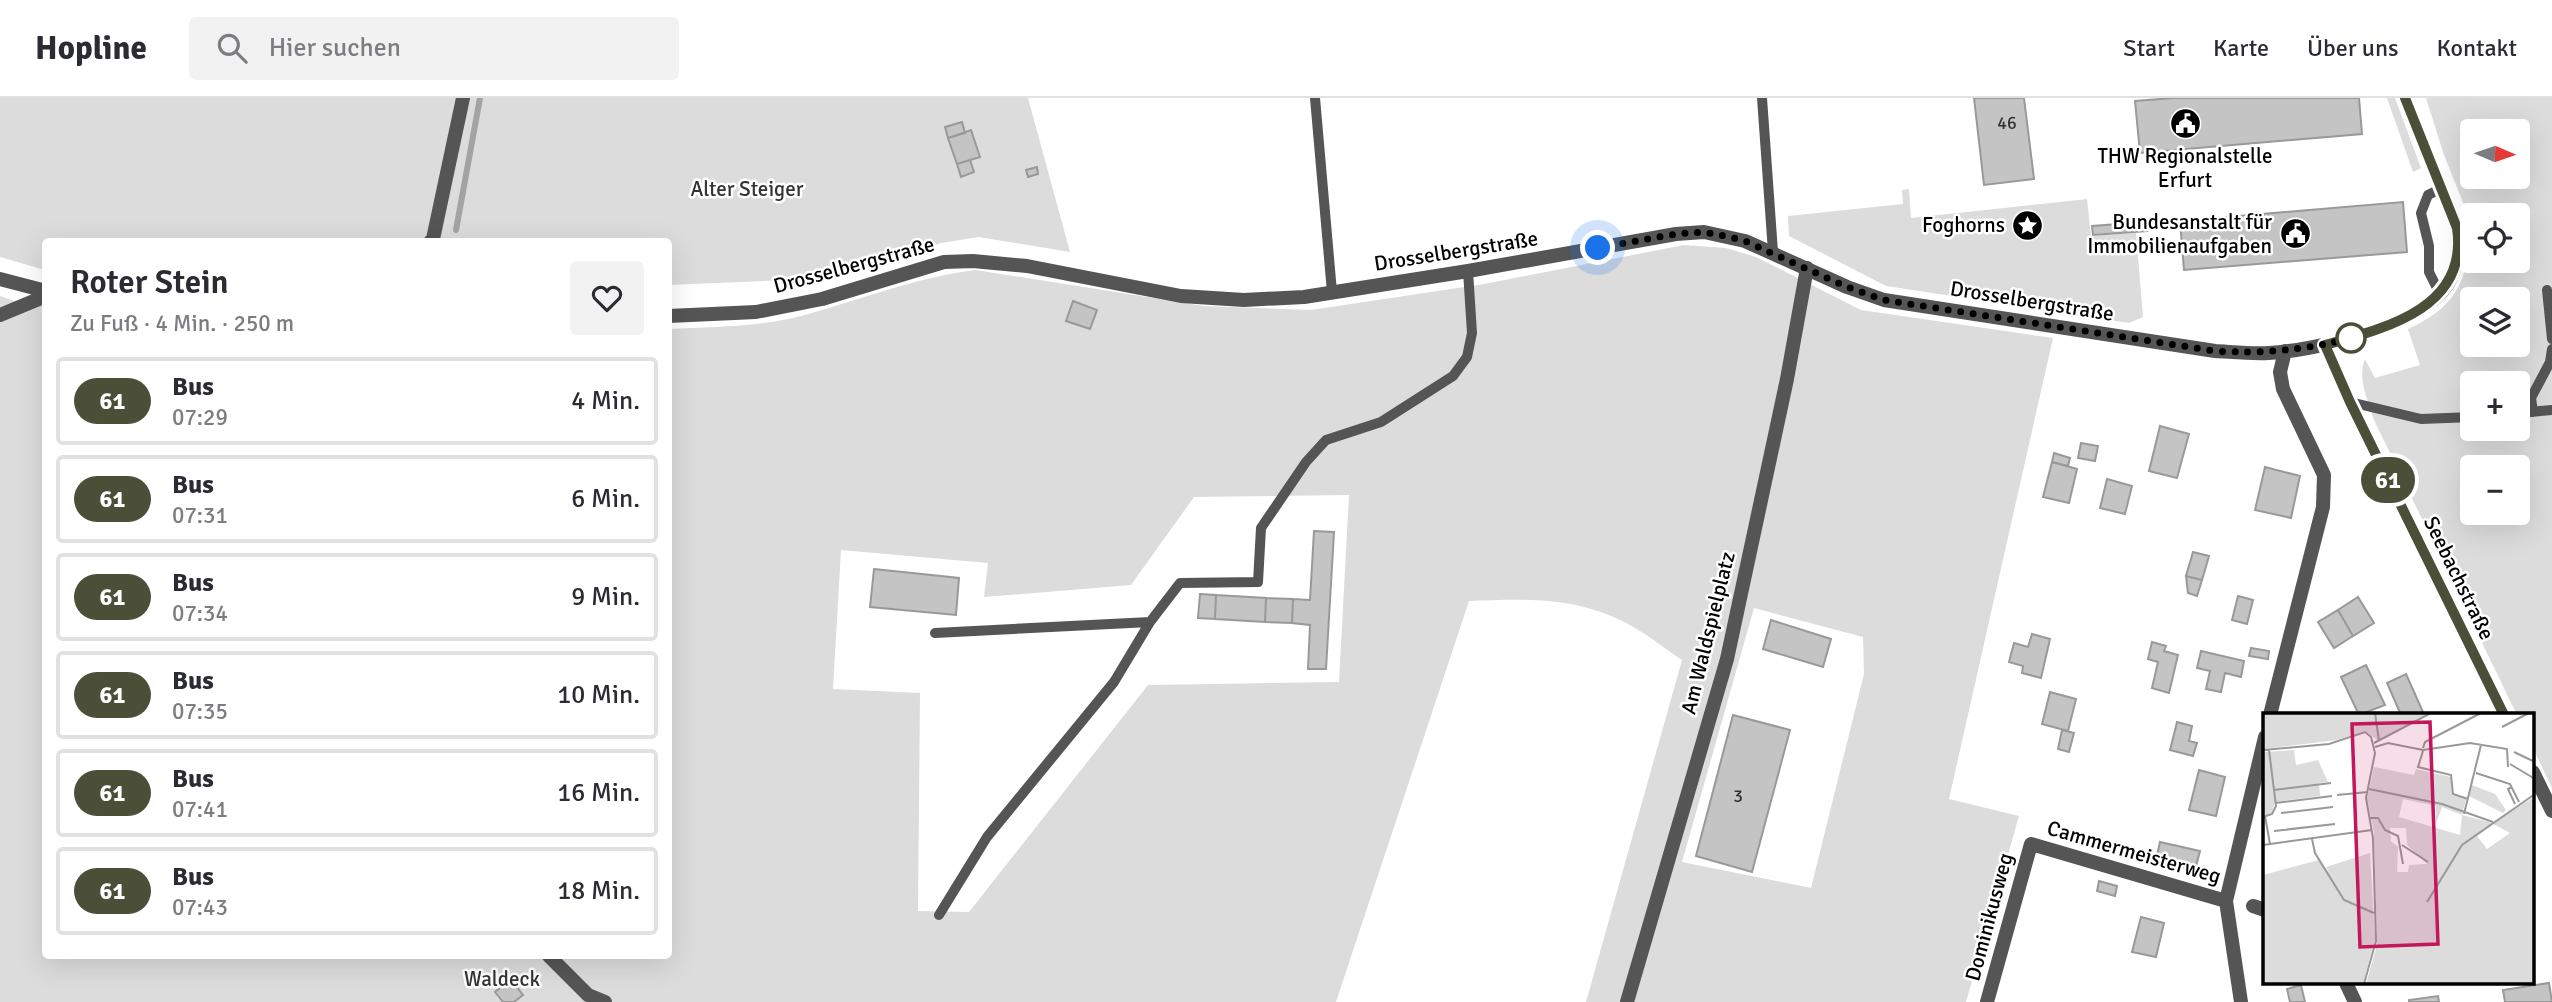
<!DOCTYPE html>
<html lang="de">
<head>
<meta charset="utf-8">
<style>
  :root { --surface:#fff; --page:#f2f2f3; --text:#2b2b33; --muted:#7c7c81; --line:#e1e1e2 }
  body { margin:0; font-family:Signika,sans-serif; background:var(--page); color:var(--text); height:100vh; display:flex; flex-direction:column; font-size:26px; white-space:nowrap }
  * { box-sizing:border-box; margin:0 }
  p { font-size:23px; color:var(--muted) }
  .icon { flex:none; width:38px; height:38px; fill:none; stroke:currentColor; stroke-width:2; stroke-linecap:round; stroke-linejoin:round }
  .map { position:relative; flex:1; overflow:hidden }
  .sheet { position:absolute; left:42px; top:140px; width:630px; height:721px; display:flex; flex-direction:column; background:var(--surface); border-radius:7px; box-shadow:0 7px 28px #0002 }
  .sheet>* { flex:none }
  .badge { padding:0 14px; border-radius:23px; font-size:24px; line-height:46px }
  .needle { width:46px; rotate:92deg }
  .tools { position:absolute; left:2460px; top:21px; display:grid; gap:14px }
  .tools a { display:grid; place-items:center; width:70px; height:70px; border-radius:7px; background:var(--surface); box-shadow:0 7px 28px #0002; font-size:35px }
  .you { position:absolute; width:35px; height:35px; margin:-18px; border:5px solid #fff; border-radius:50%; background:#1a73e8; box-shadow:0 0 0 10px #1a73e833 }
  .map>.badge { position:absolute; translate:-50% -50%; box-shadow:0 0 0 4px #fff }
  .round { display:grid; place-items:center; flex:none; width:74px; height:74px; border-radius:7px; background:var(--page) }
  .head { display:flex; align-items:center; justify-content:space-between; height:119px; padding:0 28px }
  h1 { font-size:33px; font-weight:600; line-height:52px }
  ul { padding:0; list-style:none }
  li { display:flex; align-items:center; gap:21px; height:88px; margin:0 14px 10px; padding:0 14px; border:4px solid var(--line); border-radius:7px }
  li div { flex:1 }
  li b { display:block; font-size:26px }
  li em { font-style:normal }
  li .badge { min-width:77px; font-weight:700; text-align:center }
  header { display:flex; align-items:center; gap:42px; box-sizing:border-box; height:98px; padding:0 35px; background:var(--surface); border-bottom:2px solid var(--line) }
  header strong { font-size:33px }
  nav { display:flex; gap:38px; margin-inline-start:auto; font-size:24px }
  .search { width:490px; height:63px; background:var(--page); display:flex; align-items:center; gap:18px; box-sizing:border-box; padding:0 24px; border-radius:7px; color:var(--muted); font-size:26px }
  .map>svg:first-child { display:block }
</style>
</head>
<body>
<header>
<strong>Hopline</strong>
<div class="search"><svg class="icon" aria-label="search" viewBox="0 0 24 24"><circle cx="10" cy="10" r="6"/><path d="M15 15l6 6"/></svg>Hier suchen</div>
<nav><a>Start</a><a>Karte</a><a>Über uns</a><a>Kontakt</a></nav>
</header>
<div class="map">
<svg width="2552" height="904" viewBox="0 0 2552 904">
  <rect width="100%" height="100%" fill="#fff"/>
  <!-- green -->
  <path fill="#dcdcdc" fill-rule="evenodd" d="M0,0H1028L1070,154L979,139L941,145L835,180L669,187L668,144H46L45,172L0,159Z
    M2387,0H2395L2421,70L2413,74Z
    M2426,0H2552V690L2533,650V617H2517L2374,322C2368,302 2357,281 2365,261L2375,280L2420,267L2408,231C2446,213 2462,196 2469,153L2473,152V163H2518V117H2473V144L2470,122L2444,57ZM2473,33H2518V79H2473ZM2473,201H2518V247H2473ZM2473,285H2518V331H2473ZM2473,369H2518V415H2473Z
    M1909,91L1911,120L2087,101L2091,138L2136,135L2143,219L2129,225L1886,188L1789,138L1788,118L1903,106L1902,92Z
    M1684,147L1726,150L1756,159L1861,212L2053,240L1949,701L2019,718L1966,904H1586L1682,562C1664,550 1647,536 1628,526C1574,498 1527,501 1469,503L1336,904H0V198L14,203L45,206L46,858H668L669,231C713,229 758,229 801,218C860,202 916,179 976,172L1204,208L1311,212L1484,186ZM1349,397L1339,584L1148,587L969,814L918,813L920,595L833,591L841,452L988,465L984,499L1131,487L1194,399ZM1754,510L1863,539L1864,576L1811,790L1682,764Z"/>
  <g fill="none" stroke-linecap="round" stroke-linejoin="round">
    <!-- stream -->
    <path stroke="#a3a3a3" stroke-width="6" d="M456,132L480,0"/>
  </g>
  <!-- building -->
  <path fill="#c4c4c4" stroke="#999" stroke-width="2" d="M1974,0H2024L2034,81L1984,87Z
    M2173,0H2359L2362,36L2140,55L2135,3Z
    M962,24L965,35L948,40L945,29Z
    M971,32L980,59L957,66L948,40Z
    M970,62L974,74L961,79L957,66Z
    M1037,69L1038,76L1028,79L1026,72Z
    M2403,104L2407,154L2184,172L2180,123Z
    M2146,124L2147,133L2093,137L2092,128Z
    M1073,203L1097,212L1090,231L1066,223Z
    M2160,328L2189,336L2177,380L2149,373Z
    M2081,345L2098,348L2095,363L2078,360Z
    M2054,355L2070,360L2068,368L2052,364Z
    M2052,364L2077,371L2069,405L2043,399Z
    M2265,369L2300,378L2291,420L2255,412Z
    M2107,381L2132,388L2125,416L2100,410Z
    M1314,433L1334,434L1326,571H1308L1310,527L1292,525L1293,501L1310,502Z
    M2193,454L2209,458L2202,482L2186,478Z
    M874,471L959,480L956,517L870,509Z
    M2186,478L2202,482L2197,498L2188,495Z
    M1200,496L1216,497L1215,521L1198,520Z
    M1216,497L1266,500L1265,524L1215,521Z
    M2238,498L2253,502L2247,526L2232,522Z
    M2358,499L2374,525L2353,538L2338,512Z
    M1266,500L1293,501L1292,525L1265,524Z
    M2338,512L2353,538L2334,550L2318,524Z
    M1771,522L1831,541L1823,569L1763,551Z
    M2032,536L2050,541L2041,580L2022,575L2023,568L2009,564L2014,545L2028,549Z
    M2152,544L2166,548L2164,553L2178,557L2169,595L2152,590L2158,564L2148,561Z
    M2251,550L2269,553L2268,561L2249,558Z
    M2201,553L2244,563L2241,579L2225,575L2221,594L2206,591L2210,573L2197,570Z
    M2366,567L2385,607L2359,617L2341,579Z
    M2406,576L2423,614L2416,617H2401L2387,585Z
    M2050,594L2076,601L2068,633L2042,626Z
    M1733,617L1790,632L1752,774L1696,758Z
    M2177,624L2192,628L2189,643L2197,645L2193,658L2170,652Z
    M2062,632L2074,635L2069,654L2058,651Z
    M2199,672L2225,679L2216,718L2189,712Z
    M2160,744L2200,753L2195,772L2165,765L2164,768L2155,766Z
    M2099,783L2117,788L2115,798L2097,793Z
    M2141,819L2164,825L2156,859L2132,854Z
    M511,881L523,897L514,904H503L495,894Z
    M2549,885L2552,904H2505L2503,892Z
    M2301,887L2305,904H2290L2287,891Z
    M2438,898L2439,904H2409V902Z"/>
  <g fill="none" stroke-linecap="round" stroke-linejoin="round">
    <!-- service -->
    <path stroke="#555" stroke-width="10" d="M1315,0L1332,194
      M1762,0L1773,154
      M2547,192L2552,241
      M2440,196L2429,174V148L2421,115L2428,97L2442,90
      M2350,304L2421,321L2473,319
      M2533,314L2531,300L2550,264L2552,251
      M2518,315L2552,312
      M935,535L1150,524L1180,485L1258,484L1261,430L1306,364L1326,342L1381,324L1453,278L1467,259L1472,235L1468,173
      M939,817L987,739L1114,584L1150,524"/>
    <!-- minor -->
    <path stroke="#555" stroke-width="14" d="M430,144L433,141L463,0
      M0,181L46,193
      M0,217L46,198
      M668,218L756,214L822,201L944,164L973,163L1027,168L1181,198L1244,202L1304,199L1468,173L1676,136L1704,134L1745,143L1847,189L1884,202L2215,253C2233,254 2251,256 2269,255C2316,252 2420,229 2447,187C2458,169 2460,150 2457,130L2405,0
      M2325,247L2350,304L2504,617
      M2270,617L2323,409L2324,377L2283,291L2280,274L2285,253
      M2533,674L2552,713
      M2253,808L2265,812
      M549,858L588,897L605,904
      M2346,885L2355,904
      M1627,904L1727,561L1787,281L1807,170
      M1987,904L2031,746L2226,803
      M2241,904L2226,803L2265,639"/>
  </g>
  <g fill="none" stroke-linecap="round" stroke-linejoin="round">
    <defs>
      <path id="line" d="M2405,0L2457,130C2469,210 2386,230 2325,247L2350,304L2504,617"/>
    </defs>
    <!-- line casing -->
    <use href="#line" stroke="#fff" stroke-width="16"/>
    <!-- line -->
    <use href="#line" stroke="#4b4f38" stroke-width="10"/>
    <!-- walk -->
    <path stroke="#000" stroke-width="7" stroke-dasharray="0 12.6" d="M1598,150L1676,136L1704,134L1730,139L1745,143L1847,189L1884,202L2215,253C2264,256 2304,252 2351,240"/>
  </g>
  <!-- icons -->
  <defs>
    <symbol id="civic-disc" viewBox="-11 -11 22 22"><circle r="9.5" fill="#000" stroke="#fff"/><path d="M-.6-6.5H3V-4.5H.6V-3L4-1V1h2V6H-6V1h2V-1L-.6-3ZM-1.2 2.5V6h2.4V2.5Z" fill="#fff"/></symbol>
    <symbol id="sight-disc" viewBox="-11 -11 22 22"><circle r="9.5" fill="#000" stroke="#fff"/><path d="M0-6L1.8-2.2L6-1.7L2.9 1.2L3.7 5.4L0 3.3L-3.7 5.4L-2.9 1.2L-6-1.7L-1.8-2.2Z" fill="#fff"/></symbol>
  </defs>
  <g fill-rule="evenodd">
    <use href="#civic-disc" x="2168" y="8" width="35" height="35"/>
    <use href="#sight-disc" x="2010" y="110" width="35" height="35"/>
    <use href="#civic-disc" x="2278" y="118" width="35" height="35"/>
  </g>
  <!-- markers -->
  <circle fill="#fff" stroke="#4b4f38" stroke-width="3.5" cx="2351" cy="240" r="14"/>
  <g text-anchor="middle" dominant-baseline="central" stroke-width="5" stroke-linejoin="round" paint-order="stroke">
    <!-- number labels -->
    <g font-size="18" fill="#313131">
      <text x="2007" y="25">46</text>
      <text x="1738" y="698">3</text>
    </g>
    <!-- poi labels -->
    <g font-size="21" fill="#000" stroke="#fff" text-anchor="end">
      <text x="2185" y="58" text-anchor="middle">THW Regionalstelle<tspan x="2185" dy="24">Erfurt</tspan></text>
      <text x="2272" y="124">Bundesanstalt für<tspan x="2272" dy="24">Immobilienaufgaben</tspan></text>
      <text x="2005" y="127">Foghorns</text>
    </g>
    <!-- park labels -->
    <g font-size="21" fill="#333" stroke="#fff">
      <text x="747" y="91">Alter Steiger</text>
      <text x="502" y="881">Waldeck</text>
    </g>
    <!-- street labels -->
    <g font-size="21" fill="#000" stroke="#fff">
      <text transform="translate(1456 153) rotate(-9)">Drosselbergstraße</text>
      <text transform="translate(854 167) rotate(-15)">Drosselbergstraße</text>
      <text transform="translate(2032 203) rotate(9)">Drosselbergstraße</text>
      <text transform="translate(2459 480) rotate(64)">Seebachstraße</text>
      <text transform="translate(1708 535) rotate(-76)">Am Waldspielplatz</text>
      <text transform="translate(2134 754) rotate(16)">Cammermeisterweg</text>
      <text transform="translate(1989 819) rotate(-75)">Dominikusweg</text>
    </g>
  </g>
  <!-- overview -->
  <g transform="translate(2263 615)">
    <rect width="271" height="271" fill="#fff"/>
    <path d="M0,0H166L114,27L102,18L74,27L0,36ZM31,37L33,52L55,47L65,69L56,70L57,83L12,89L8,101L0,103V39ZM111,54L151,62L153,56L188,64L189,82L203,86L199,102L230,110L271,84V271H103L114,232L111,119L104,86ZM140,86L173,93V111L179,94L199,102L197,122L136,104ZM230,111L247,120L224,136L214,123ZM127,115H143L144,132L164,151L146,152L145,159H134L135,134L128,128ZM209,72L232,81L243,97L240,100L206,83ZM107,140L112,226L100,271H0V162L56,147L67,161L63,154Z" fill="#dcdcdc" fill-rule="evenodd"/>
    <path fill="none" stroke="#999" stroke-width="2" d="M112,0L116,28M239,14L266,0M111,30L168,0M112,34L125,30L160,37L207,30L244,36L245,54M160,35L162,29L218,0M0,37L66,31L102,19L108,24L112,40L103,85L110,125L113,228L101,271M160,38L155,54L188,62L190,81L205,86M251,39L272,49M247,51L272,66M213,60L247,71L256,89M249,74L245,76L252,91M106,76L179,91L230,109M11,77L68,70M74,82L105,79M12,90L69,83M18,100L70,94M201,101L218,32M2,103L7,131M0,104L9,101L13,93L6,37M107,105H115L122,117L135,123L140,151M11,118L72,111M49,126L52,140L81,187L111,200M0,132L109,117M139,132L165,149M164,189L199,132L272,81"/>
    <path fill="#c2185b" fill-opacity="0.15" stroke="#c2185b" stroke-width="3.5" d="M167,9L175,231L97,234L89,11Z"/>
    <rect width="271" height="271" fill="none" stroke="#000" stroke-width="3.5"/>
  </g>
</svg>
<div class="tools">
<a><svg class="needle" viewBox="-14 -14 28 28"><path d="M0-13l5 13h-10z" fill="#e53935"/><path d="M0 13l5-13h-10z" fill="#7c7c81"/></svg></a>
<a><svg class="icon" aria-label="locate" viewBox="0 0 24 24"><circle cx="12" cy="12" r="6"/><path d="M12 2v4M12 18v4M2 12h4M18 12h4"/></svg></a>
<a><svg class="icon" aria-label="layers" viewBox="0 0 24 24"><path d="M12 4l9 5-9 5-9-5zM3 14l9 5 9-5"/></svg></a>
<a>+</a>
<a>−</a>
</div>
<div class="you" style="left:1598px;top:150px"></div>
<b class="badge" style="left:2388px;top:382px;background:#4b4f38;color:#fff">61</b>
<section class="sheet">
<div class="head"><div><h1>Roter Stein</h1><p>Zu Fuß · 4 Min. · 250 m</p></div><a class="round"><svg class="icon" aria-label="heart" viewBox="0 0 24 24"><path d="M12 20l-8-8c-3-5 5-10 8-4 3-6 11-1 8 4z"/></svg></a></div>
<ul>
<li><span class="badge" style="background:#4b4f38;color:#fff">61</span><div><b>Bus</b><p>07:29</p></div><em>4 Min.</em></li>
<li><span class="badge" style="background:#4b4f38;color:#fff">61</span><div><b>Bus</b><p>07:31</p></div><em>6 Min.</em></li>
<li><span class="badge" style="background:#4b4f38;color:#fff">61</span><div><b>Bus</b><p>07:34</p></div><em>9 Min.</em></li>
<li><span class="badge" style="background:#4b4f38;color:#fff">61</span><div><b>Bus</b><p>07:35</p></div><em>10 Min.</em></li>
<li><span class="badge" style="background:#4b4f38;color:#fff">61</span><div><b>Bus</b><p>07:41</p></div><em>16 Min.</em></li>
<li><span class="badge" style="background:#4b4f38;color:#fff">61</span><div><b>Bus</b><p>07:43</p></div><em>18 Min.</em></li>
</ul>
</section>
</div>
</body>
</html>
